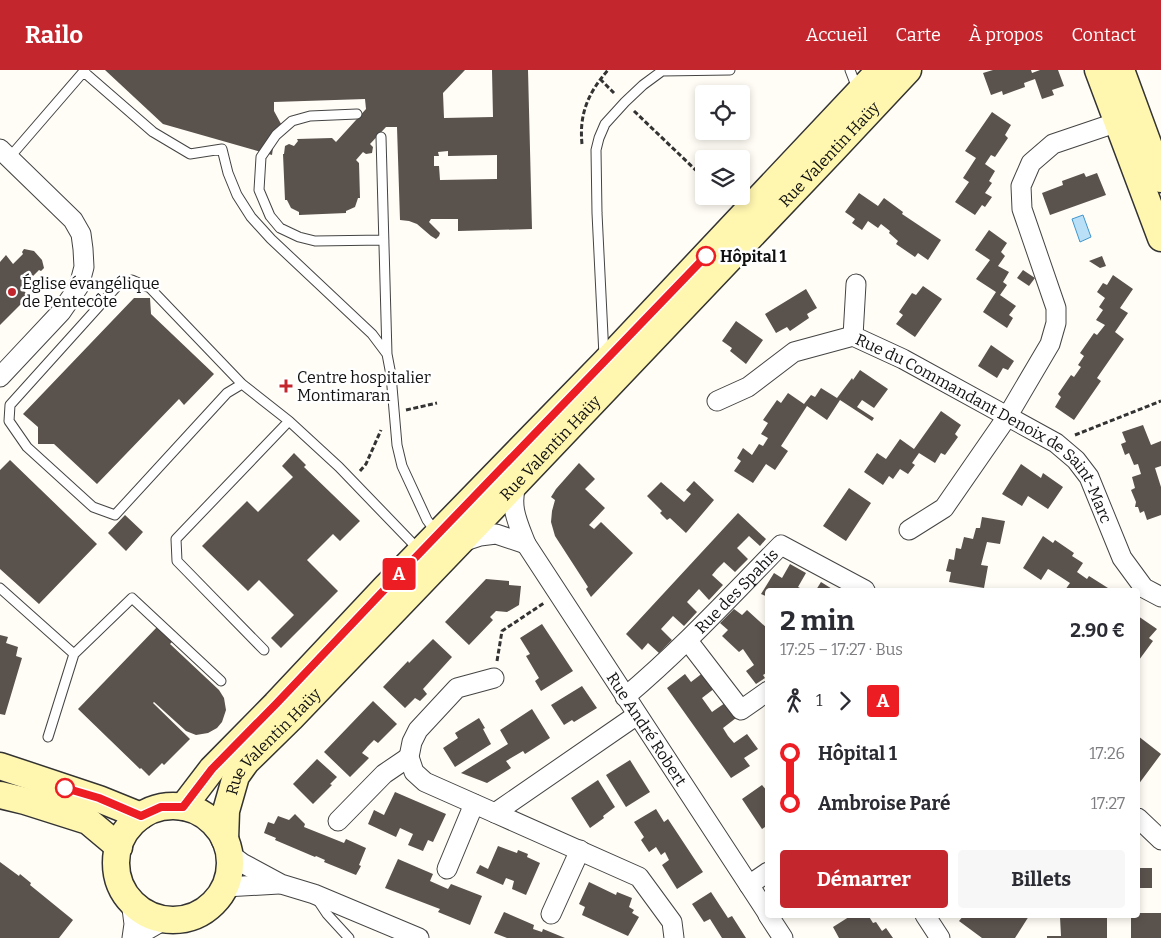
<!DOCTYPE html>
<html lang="fr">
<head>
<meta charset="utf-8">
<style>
  :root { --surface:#fff; --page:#f7f7f7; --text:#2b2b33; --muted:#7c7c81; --accent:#c4262e }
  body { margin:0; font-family:Bitter,serif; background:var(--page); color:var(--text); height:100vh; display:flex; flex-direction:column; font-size:19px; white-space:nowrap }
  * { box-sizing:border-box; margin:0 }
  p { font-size:16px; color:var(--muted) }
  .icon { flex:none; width:28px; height:28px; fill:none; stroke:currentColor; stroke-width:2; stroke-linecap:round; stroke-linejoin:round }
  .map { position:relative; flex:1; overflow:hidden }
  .side { position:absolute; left:765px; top:518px; width:375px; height:330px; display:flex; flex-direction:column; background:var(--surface); border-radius:5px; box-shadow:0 2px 8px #0003 }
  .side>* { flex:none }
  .badge { padding:0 10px; border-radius:4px; font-size:18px; line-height:32px }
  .buttons { position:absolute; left:695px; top:15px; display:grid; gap:10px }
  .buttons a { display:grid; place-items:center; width:55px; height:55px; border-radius:5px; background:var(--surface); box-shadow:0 2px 8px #0003; font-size:25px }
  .map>.badge { position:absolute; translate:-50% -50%; box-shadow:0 0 0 2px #fff }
  .legs { display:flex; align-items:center; gap:8px; height:55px; padding:0 15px; font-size:16px }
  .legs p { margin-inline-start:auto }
  .overview { display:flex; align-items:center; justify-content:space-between; height:85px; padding:0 15px }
  h1 { font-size:28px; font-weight:700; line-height:38px }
  .primary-button { display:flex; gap:10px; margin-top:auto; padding:10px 15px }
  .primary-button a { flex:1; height:58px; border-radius:5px; background:var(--accent); color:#fff; font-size:20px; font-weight:700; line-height:58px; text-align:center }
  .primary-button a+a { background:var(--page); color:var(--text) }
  ul { padding:0 15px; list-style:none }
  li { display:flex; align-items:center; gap:18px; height:50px; font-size:19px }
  li i { display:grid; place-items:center; width:8px; height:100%; margin:0 6px; background:currentColor }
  li i::after { content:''; width:12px; height:12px; margin:-6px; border:4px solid; border-radius:50%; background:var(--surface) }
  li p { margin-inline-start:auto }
  li:first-child i { background:linear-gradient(#0000 50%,currentColor 0) }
  li:last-child i { background:linear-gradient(currentColor 50%,#0000 0) }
  header { display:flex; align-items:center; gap:30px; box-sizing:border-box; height:70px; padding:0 25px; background:var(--accent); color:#fff }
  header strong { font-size:24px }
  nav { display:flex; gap:28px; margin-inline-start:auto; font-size:18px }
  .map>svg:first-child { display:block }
</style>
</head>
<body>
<header>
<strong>Railo</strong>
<nav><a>Accueil</a><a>Carte</a><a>À propos</a><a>Contact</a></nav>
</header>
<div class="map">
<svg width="1161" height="868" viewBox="0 0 1161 868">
  <rect width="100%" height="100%" fill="#fffdf5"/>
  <!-- water -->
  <path fill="#b9e0f7" stroke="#3f96cf" d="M1083,145L1091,167L1080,172L1072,149Z"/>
  <!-- building -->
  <path fill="#5a524d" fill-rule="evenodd" d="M105,0H465L443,23L444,48L493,47L492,0H528L532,159L458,161V149H431L429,152L440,163L439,166L436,169L431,166L417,154L409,151L400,150L397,57H386L370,74L373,77L372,83L366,84L363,82L356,90L359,93L360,128H358L355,137L346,141V143L299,145V142L291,138L287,130H285L283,84H284L285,76L289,74L294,76L298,71L297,69L332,68L336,72L366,39L365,29L274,32V41L286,63L274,71L272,85L163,54ZM448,81V86L497,85V109L440,110L439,96H434V86H439L438,82Z
    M993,0H1031L1032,3L1040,0H1058L1064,16L1052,20L1054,25L1042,29L1035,9L1024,13L1025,17L1003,25L1002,21L991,25L983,3Z
    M992,42L1011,55L1005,65L1008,68L995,87L991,85L985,94L995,101L989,111L992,113L985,123L992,127L985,137L982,135L975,145L955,132L969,112L963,108L976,88L965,81Z
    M1084,103L1086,107L1097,103L1106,125L1050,145L1042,123L1063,115L1062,111Z
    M859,123L878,136L884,128L903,142L902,144L941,170L928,190L918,183L915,187L896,174L898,171L889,163L890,161L881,154L878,158L868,151L862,160L852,153L855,149L845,142Z
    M989,160L1007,173L1001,182L1005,186L998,196L1009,202L1003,212L1007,215L1000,225L1016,236L1009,245L1013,248L1007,258L983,242L996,222L976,209L990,190L975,180Z
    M24,179L34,181L42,190L44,198L41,201L39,200L32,207L39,215L32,223L24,214L21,218L29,226L0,255V192L6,185L13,194L23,184L22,182Z
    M1102,186L1106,196L1100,198L1089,191Z
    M1023,200L1035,208L1029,216L1017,208Z
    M1113,205L1133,219L1120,238L1128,243L1115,262L1124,269L1097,308L1101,311L1074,350L1055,337L1061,327L1058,324L1071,305L1074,307L1081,297L1078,295L1084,286L1080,283L1094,263L1097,265L1105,255L1096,250L1103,240L1099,237L1105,228L1097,222L1103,213L1107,215Z
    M923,216L942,229L915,267L896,254L903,245L899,242L912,223L916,225Z
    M806,219L817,238L807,244L809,248L790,261L787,257L776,263L765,244Z
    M134,228H150L151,244L214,304L184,335L179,329L97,414L54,374H38V357L23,344Z
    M736,251L763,270L746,294L730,281L732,278L722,271Z
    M991,275L1014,291L1008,300L1003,298L997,308L978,296Z
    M860,300L888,319L874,338L862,330L857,337L874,348L872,351L840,330L827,350L807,336L781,376L788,381L775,400L766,394L753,413L734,401L741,391L737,388L743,378L752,385L759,374L763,376L768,368L761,364L768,353L763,350L777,330L781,333L788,323L804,334L811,325L815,327L821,318L837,328L852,308L853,310Z
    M941,341L961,355L955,364L958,367L945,385L941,383L935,393L919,383L912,393L915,395L908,404L900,399L893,409L889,406L883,415L864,402L877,383L886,389L900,369L914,379Z
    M1143,355L1151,375L1161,371V396L1155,398L1161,417V445L1147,450L1144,441L1140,443L1138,437H1135L1136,432L1131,420L1135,418L1132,407L1141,404L1138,394L1134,395L1129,383L1125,385L1121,374L1126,372L1122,362Z
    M294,383L306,395L304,397L360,451L340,471L333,464L307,490L338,521L281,578L271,568L294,545L259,510L248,521L202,476L247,431L258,442L293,407L282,396Z
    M10,390L97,474L39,534L0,499V400Z
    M579,393L595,409L585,419L605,438L589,455L594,459L601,452L633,483L591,527L586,519L588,517L555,466L551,452L552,441L555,430L551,427L556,419Z
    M1021,394L1041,408L1043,403L1063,417L1048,439L1028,426L1022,436L1002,424Z
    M694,411L714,430L686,463L670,448L667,450L660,443L662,441L647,426L661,412L684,432L691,424L686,420Z
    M849,418L871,433L846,471L823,456Z
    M738,443L766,469L760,476L749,466L737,478L748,489L735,502L724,492L717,499L712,505L723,515L709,530L699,519L687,532L697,542L684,556L673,546L661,559L672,570L659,583L648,573L642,580L626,564Z
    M125,445L143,462L126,481L108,463Z
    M982,447L1005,451L1000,474L987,472L981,495L988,496L984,518L949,512L951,502L946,501L949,489L954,490L956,478L961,479L964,467L973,469L976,458H980Z
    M1043,466L1053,473L1055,470L1074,483L1072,486L1083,493L1077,502L1087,509L1089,506L1108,518L1107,520H1065L1070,513L1050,500L1048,499L1041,510L1023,498Z
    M790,494L806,503L798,517L804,520H768V527L761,524L774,503L782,508Z
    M486,509L509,511V515L521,516L519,535L507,542L496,541L490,547L493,550L469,575L445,552Z
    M821,512L829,517L834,520H816Z
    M734,539L742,545L747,540L768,559V602L763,605L765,608L756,614L746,601L754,595L743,579L739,582L722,566L728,560L720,553Z
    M1138,546L1157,559L1149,568L1153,571L1139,590Z
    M542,554L573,601L541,621L535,611L539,608L526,586L530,584L520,568Z
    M159,555L174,570L170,574L219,620L224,628L226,640L222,652L217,658L208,663L196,665L186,661L154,632L153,633L190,669L164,695L162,693L149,706L141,698L140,699L78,639Z
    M0,565L8,567L6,573L18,577L16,586L22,588L5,645L0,644Z
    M433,569L452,587L423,619L427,624L420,631L415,628L405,638L383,617L408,591L409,593Z
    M704,602L715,618L702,628L712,642L725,633L736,648L723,658L728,666L734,673L747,664L758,679L744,688L750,696L731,708L667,618L685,604L691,612Z
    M582,616L597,638L574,652L572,650L564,655L551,635Z
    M373,631L397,654L378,673L374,670L368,676L362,683L369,688L350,707L324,682Z
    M532,639L550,668L525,684L523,681L506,691L511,698L487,713L461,703L508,674L500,660Z
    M479,648L485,658L483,659L491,674L455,697L443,678L458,668L455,663Z
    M1138,666L1161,684L1138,715Z
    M317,689L337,707L330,714L332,715L313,734L293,714Z
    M630,690L650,722L626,737L606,705Z
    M598,710L615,737L603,746L604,748L590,758L571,728Z
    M762,715L768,722V755L762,759L742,729Z
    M395,722L446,744L433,772L428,770L423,781L408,775L413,764L400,758L396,767L368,754L374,740L384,745Z
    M656,739L664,752L668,749L703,802L677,819L662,795L669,790L665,782L661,785L656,777L649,782L641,770L644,767L634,752Z
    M295,744L305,754L304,757L344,773L346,769L366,778L359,795L361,796L356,805L324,792L325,790L316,786L315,787L275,770L276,768L264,763L268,752L274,754L278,746L289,750Z
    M498,776L517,783L518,780L528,784L527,787L540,793L526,825L512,819L514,811L506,808L503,815L476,803L480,795L488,799Z
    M398,789L433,804L430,811L448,819L451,814L482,826L470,855L438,842L440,839L385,818Z
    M0,792L19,806L20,804L31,813L30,815L73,850L59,868H0Z
    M1138,798H1152V818H1138Z
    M589,812L616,825L617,822L632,828L629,837L634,840L632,843L639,847L628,866L582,845L585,837L579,834Z
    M711,822L728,848L732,846L746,868H722L710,849L704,852L692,834Z
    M504,842L534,855L533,859L542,862L543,859L565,868H507L494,863Z
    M1138,843H1161V868H1131V845H1138Z
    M852,845H868L873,853L876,852L882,861L886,858L893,868H839L833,857Z
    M964,845H1028L1029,846L1015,868H982L959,851Z
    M1079,845H1107V868H1047V866H1061L1060,847Z"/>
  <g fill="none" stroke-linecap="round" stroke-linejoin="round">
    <defs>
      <path id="lane" d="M850,0L857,18
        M84,2L153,62L190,84L222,79L228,103L237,125L251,147L271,169L372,264L387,284L391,305L397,375L402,396L427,450L436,462
        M357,44L310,46L292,51L276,65L261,87L259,120L270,146L280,158L299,167L315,171L384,170
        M381,67L387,284
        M9,88L85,0
        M604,286L597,143L596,80L599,68L605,54L625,32L643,15L662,1L730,0
        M242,314L227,323L115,445L93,437L27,377L9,351L10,335L119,214L132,210L150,218L242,314L289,351L339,397L419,480
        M0,518L74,584L48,667
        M264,580L177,491L176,469L289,351
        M74,584L132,528L221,611
        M317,829L327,844L349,868"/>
      <g id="street">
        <path d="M0,79L73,150L81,164L83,179L84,197L79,216L61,242L0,307"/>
        <path d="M853,266L856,214"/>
        <path id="s1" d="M717,331L748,317L794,282L853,266L903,289L1056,373L1076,390L1089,407L1122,488L1144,518L1161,527"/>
        <path d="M909,460L944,438L1007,347L1050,274L1056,253V238L1022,139L1021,116L1031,93L1053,74L1118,52"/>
        <path d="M462,472L480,466L496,464L526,474C517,451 509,436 517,411"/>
        <path id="s2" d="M526,474L768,844"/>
        <path d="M688,571L741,640L768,621"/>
        <path d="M494,608L457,618L418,660L412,672L409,687L414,702L425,712L495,743L637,645"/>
        <path id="s3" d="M625,627C681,580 730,527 781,475L865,520"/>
        <path d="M495,743L639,807L672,852L674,868"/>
        <path d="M1138,748L1161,770"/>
        <path d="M338,751L384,704L409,687"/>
        <path d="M230,784L242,793L281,814L314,824L419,868"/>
        <path d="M447,799L474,734"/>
        <path d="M749,815L768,802"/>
        <path d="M225,817L279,814"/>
        <path d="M131,831L134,854L132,868"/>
        <path d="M551,844L580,780"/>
        <path d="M768,845L783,868"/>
        <path d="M925,845L940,868"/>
        <path d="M133,868L166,849"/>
      </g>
      <g id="secondary">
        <path d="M1098,0L1161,168"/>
        <path d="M1121,0L1161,109"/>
        <path d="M0,696L99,729L141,746"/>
        <path d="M0,725L25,731L88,751L119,777"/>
        <circle cx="173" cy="793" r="57"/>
        <path d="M183,737L212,699L276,634L385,518L605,292L880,0"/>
        <path id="s4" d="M225,770L226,741L236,706L246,692L291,648L460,472L834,79L908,0"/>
      </g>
    </defs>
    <!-- lane casing -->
    <use href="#lane" stroke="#444" stroke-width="11"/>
    <!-- street casing -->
    <use href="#street" stroke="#444" stroke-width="21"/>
    <!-- secondary casing -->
    <use href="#secondary" stroke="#333" stroke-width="29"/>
    <!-- path -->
    <path stroke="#333" stroke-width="3" stroke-dasharray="5 2.5" stroke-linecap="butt" d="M600,9L614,23
      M634,41L704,108
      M582,74C579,44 588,23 608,0
      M406,340L437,333
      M1075,365L1161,331
      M360,401L366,394L381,360
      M497,591L502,561L544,533"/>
    <!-- lane -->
    <use href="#lane" stroke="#fff" stroke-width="9"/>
    <!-- street -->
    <use href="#street" stroke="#fff" stroke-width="19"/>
    <!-- secondary -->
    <use href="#secondary" stroke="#fff6b0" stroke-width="26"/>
  </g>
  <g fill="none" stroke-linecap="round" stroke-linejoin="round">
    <defs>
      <path id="line-1" d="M65,718L99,728L141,746L161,737H183L212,699L276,634L386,518L706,186"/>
    </defs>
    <!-- line-1 casing -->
    <use href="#line-1" stroke="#fff" stroke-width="11"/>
    <!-- line-1 -->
    <use href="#line-1" stroke="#ed1d24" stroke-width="8"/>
  </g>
  <!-- markers -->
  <g fill="#fff" stroke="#ed1d24" stroke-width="2.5">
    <circle cx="706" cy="186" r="9"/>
    <circle cx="65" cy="718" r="9"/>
  </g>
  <g fill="#c4262e" stroke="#fff" stroke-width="2">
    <circle cx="12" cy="222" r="5"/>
    <path d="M283.5 308.5h5v5h5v5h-5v5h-5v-5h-5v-5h5z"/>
  </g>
  <g text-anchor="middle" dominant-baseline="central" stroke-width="5" stroke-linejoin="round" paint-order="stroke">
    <!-- street labels -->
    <g font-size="16" fill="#111" stroke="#fff">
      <text stroke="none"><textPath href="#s4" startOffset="925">Rue Valentin Haüy</textPath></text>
      <text stroke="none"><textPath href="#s1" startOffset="318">Rue du Commandant Denoix de Saint-Marc</textPath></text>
      <text stroke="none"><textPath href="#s4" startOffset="520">Rue Valentin Haüy</textPath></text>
      <text stroke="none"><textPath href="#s3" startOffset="154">Rue des Spahis</textPath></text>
      <text stroke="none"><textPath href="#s2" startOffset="221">Rue André Robert</textPath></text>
      <text stroke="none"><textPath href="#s4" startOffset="115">Rue Valentin Haüy</textPath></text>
    </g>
    <!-- stop labels -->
    <g font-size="16" font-weight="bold" fill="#111" stroke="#fff" text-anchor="start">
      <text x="720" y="186">Hôpital 1</text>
    </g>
    <!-- poi labels -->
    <g font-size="16" fill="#111" stroke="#fff" text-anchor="start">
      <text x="22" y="213">Église évangélique<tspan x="22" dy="18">de Pentecôte</tspan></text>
      <text x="297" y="307">Centre hospitalier<tspan x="297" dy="18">Montimaran</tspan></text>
    </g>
  </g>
</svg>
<div class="buttons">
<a><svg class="icon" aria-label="locate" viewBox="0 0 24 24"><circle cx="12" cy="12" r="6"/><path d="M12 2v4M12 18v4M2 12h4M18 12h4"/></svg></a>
<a><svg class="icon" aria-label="layers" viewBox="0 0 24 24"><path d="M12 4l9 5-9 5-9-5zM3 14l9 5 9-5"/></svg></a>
</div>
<b class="badge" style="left:399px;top:504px;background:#ed1d24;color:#fff">A</b>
<section class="side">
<div class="overview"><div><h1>2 min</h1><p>17:25 – 17:27 · Bus</p></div><b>2.90 €</b></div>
<div class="legs"><svg class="icon" aria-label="walk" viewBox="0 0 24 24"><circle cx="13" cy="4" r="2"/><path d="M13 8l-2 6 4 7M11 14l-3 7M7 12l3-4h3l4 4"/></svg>1<svg class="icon" aria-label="forward" viewBox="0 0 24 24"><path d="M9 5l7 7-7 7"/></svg><b class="badge" style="background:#ed1d24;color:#fff">A</b></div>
<ul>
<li><i style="color:#ed1d24"></i><b>Hôpital 1</b><p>17:26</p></li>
<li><i style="color:#ed1d24"></i><b>Ambroise Paré</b><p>17:27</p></li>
</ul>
<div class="primary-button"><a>Démarrer</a><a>Billets</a></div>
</section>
</div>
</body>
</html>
